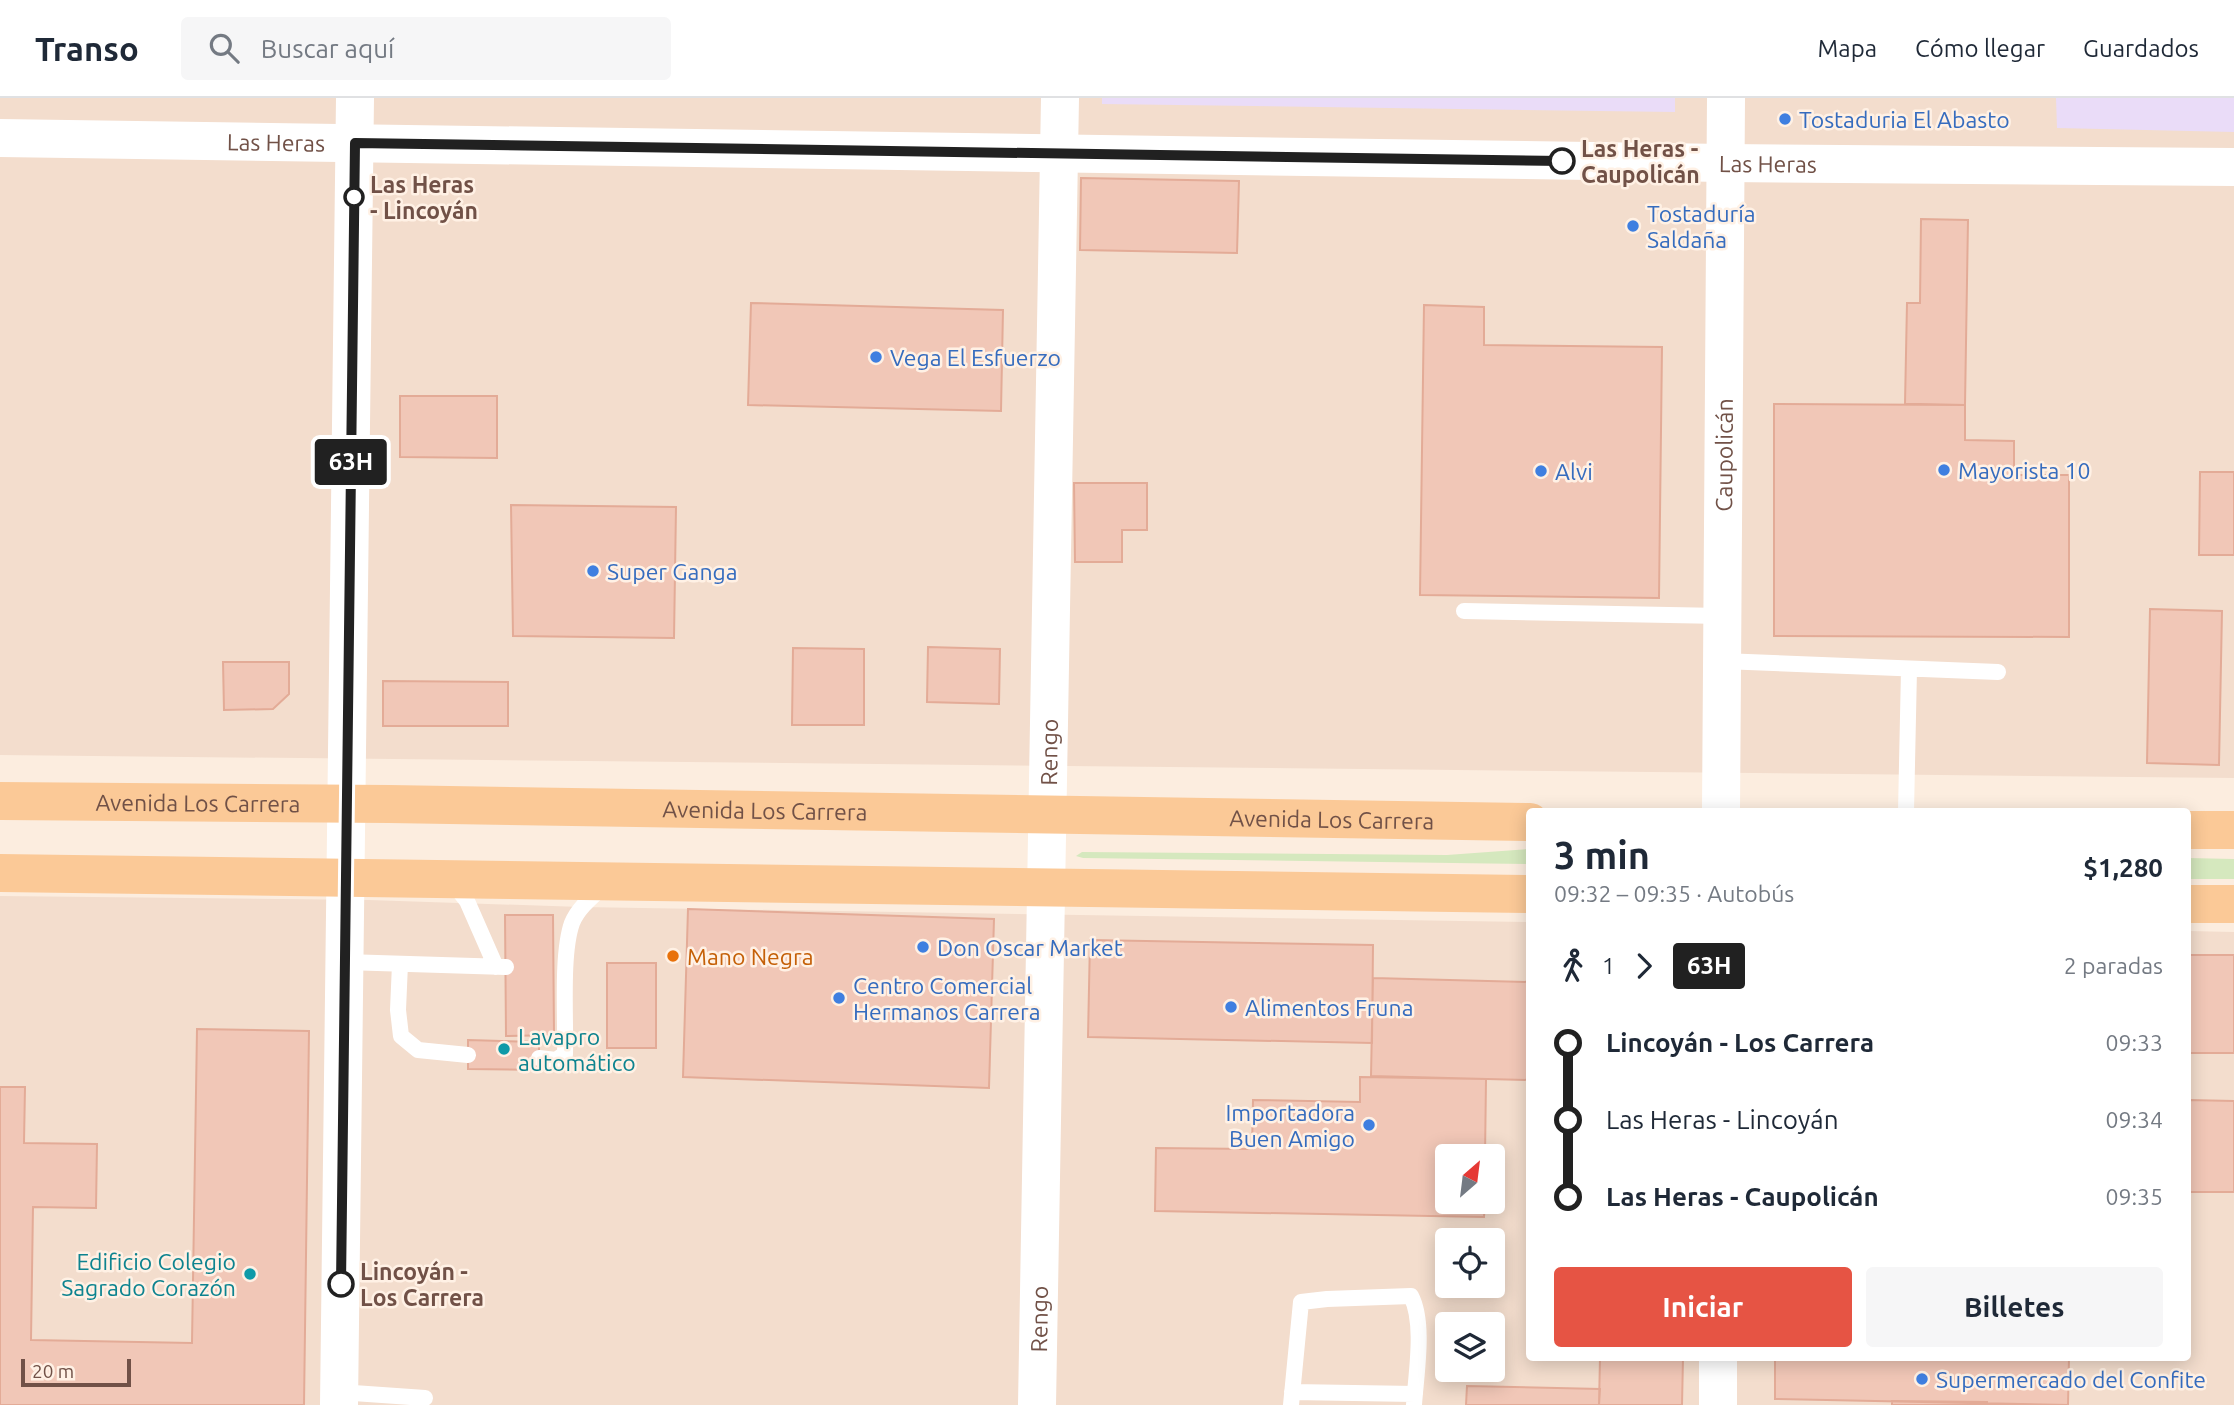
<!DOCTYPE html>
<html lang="es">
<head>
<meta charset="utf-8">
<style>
  :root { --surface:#fff; --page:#f6f6f7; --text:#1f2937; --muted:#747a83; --line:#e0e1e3; --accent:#e65444 }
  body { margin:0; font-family:Ubuntu,sans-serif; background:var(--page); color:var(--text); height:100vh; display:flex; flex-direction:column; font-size:26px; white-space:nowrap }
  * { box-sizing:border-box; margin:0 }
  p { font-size:23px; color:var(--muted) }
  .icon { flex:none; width:38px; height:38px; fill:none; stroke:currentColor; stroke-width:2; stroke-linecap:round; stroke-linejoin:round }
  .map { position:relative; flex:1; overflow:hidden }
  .details { position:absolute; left:1526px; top:710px; width:665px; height:553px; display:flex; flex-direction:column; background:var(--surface); border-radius:7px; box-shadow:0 4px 18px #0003 }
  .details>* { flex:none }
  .badge { padding:0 14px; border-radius:5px; font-size:24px; line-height:46px }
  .needle { width:46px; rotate:28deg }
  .tools { position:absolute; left:1435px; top:1046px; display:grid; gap:14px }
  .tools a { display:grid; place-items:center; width:70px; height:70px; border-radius:7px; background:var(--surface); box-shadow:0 4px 18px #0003; font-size:35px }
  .scale { position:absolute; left:21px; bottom:18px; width:110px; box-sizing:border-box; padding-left:7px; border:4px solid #715147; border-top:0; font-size:19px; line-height:24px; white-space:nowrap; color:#715147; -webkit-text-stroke:5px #fff1e5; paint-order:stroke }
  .map>.badge { position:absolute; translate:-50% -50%; box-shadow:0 0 0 4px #fff }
  .legs { display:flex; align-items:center; gap:10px; height:77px; padding:0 28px; font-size:23px }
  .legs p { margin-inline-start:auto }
  .overview { display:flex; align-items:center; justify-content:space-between; height:119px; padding:0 28px }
  h1 { font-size:38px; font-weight:700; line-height:52px }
  .button { display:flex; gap:14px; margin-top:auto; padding:14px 28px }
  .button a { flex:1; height:80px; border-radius:7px; background:var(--accent); color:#fff; font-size:28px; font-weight:700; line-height:80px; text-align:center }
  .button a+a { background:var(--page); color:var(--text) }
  ul { padding:0 28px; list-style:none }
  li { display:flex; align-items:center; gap:24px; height:77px; font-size:26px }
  li i { display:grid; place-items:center; width:10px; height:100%; margin:0 9px; background:currentColor }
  li i::after { content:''; width:18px; height:18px; margin:-9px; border:5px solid; border-radius:50%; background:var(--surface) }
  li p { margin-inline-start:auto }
  li:first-child i { background:linear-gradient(#0000 50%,currentColor 0) }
  li:last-child i { background:linear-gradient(currentColor 50%,#0000 0) }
  header { display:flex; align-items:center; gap:42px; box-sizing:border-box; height:98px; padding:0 35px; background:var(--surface); border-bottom:2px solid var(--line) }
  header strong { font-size:33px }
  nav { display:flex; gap:38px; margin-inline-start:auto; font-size:24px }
  .search { width:490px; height:63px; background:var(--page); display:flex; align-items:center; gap:18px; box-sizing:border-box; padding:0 24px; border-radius:7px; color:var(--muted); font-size:26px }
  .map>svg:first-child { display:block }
</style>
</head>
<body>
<header>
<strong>Transo</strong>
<div class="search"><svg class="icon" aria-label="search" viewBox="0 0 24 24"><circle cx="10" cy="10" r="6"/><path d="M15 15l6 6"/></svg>Buscar aquí</div>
<nav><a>Mapa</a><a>Cómo llegar</a><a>Guardados</a></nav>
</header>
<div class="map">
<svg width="2234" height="1307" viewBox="0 0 2234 1307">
  <rect width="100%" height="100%" fill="#fceddf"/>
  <!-- residential -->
  <path fill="#f3ddcd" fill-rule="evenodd" d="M0,0H2234V680L0,657Z
    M0,798L369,802L581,809L1529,824L1530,1260H2188V833L2234,834V1307H0ZM1447,1059H1493V1104H1447ZM1447,1143H1493V1188H1447ZM1447,1227H1493V1272H1447Z"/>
  <!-- education -->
  <path fill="#eadcf8" d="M1102,0H1675V14L1102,6Z
    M2056,0H2234V34L2057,30Z"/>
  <!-- green -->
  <path fill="#d5e8be" d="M1529,751V766L1083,760L1076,758L1082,754L1447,757Z
    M2188,760L2234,761V781H2188Z"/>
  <!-- building -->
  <path fill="#f1c7b7" stroke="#e3ab97" stroke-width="2" d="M1081,80L1239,83L1237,155L1080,152Z
    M1921,121L1968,122L1965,307L1905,306L1907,205H1920Z
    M751,205L1003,212L1001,313L748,307Z
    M1424,207L1484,209V247L1662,249L1659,500L1420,497Z
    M400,298H497V360L400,359Z
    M1774,306L1965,307V342L2014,343V377H2069V539L1774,538Z
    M2200,374H2234V457H2199Z
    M1074,385H1147V432H1122V464H1075Z
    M511,407L676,409L674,540L513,538Z
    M2150,511L2222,513L2219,667L2147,665Z
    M928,549L1000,551L999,606L927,604Z
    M793,550L864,551V627H792Z
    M223,564H289V596L273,611L224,612Z
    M383,583L508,584V628H383Z
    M688,811L994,821L989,990L683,979Z
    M505,817H553L554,937L506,938Z
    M1090,842L1373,847L1372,945L1088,939Z
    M2188,857H2234V955H2188Z
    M607,865H656V950H607Z
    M1373,880L1530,884V982L1371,978Z
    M197,931L309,933L304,1307H0V989H25L24,1045L97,1046L96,1110L33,1109L31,1242L192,1245Z
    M468,942L539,944V972L468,971Z
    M1360,979L1486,981L1485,1059H1447V1104H1485L1484,1119L1155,1113L1156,1050L1252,1051L1253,1002L1360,1004Z
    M2188,1002L2234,1003V1094H2188Z
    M1600,1260H1683L1682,1307H1599Z
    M1775,1260H2069L2068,1307L1775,1301Z
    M1467,1288L1600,1291L1599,1307H1466Z
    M1892,1303L1987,1304V1307H1892Z"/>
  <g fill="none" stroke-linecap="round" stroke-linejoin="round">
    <!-- lane -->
    <path stroke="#fff" stroke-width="16" d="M1464,513L1722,518
      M1722,563L1998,574
      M1906,714L1909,571
      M452,784L467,803L496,869
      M345,864L506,869
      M400,866L398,912L401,938L418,952L468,957
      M539,960L556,962L565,956C566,921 561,856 572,825C578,810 592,799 604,788
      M339,1294L425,1300
      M1292,1294L1415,1296
      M1291,1307L1301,1204L1327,1201L1411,1198C1425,1225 1416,1276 1414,1307"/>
    <!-- secondary -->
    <g stroke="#fff" stroke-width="38">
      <path id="s1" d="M0,40L1725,65L2234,69"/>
      <path id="s2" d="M1721,714L1726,0"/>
      <path d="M339,1307L355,0"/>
      <path id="s3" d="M1037,1307L1060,0"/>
      <path d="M1718,1307V1260"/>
    </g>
    <!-- primary -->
    <g stroke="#fbc997" stroke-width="38">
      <path id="s4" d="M0,703L389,706L1530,724"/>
      <path d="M2188,732H2234"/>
      <path d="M0,775L1530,796"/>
      <path d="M2188,806H2234"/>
    </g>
  </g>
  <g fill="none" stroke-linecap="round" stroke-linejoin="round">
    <defs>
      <path id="line-1" d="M341,1186L355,45L1562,63"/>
    </defs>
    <!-- line-1 casing -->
    <use href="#line-1" stroke="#fff" stroke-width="16"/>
    <!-- line-1 -->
    <use href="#line-1" stroke="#212121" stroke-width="10"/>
  </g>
  <!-- markers -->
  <g fill="#3f7fe0" stroke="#fff1e5" stroke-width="2.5">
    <circle cx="1785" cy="21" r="7"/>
    <circle cx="1633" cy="128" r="7"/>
    <circle cx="876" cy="259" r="7"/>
    <circle cx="1944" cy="372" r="7"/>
    <circle cx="1541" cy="373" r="7"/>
    <circle cx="593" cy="473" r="7"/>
    <circle cx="923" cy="849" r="7"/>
    <circle cx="839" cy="900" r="7"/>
    <circle cx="1231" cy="909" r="7"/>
    <circle cx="1369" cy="1027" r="7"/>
    <circle cx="1922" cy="1281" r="7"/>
  </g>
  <g fill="#fff" stroke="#212121" stroke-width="3.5">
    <circle cx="1562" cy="63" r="12"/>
    <circle cx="354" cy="99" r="9"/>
    <circle cx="341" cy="1186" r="12"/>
  </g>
  <circle fill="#e8710a" stroke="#fff1e5" stroke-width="2.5" cx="673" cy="858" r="7"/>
  <g fill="#0f9aa8" stroke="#fff1e5" stroke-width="2.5">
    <circle cx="504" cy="951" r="7"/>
    <circle cx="250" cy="1176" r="7"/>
  </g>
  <g text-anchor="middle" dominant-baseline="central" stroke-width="5" stroke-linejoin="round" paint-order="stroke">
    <!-- shop labels -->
    <g font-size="23" fill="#366cbe" stroke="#fff1e5" text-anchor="start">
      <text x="1799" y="21">Tostaduria El Abasto</text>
      <text x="1647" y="115">Tostaduría<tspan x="1647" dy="26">Saldaña</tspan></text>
      <text x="890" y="259">Vega El Esfuerzo</text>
      <text x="1958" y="372">Mayorista 10</text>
      <text x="1555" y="373">Alvi</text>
      <text x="607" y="473">Super Ganga</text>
      <text x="937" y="849">Don Oscar Market</text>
      <text x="853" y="887">Centro Comercial<tspan x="853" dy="26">Hermanos Carrera</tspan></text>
      <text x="1245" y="909">Alimentos Fruna</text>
      <text x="1355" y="1014" text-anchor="end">Importadora<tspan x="1355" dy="26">Buen Amigo</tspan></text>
      <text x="1936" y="1281">Supermercado del Confite</text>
    </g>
    <!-- street labels -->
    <g font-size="23" fill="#715147" stroke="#fff1e5">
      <text stroke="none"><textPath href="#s1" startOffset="276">Las Heras</textPath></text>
      <text stroke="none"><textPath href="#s1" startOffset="1768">Las Heras</textPath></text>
      <text stroke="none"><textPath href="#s2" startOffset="357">Caupolicán</textPath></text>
      <text stroke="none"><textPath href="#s3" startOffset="653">Rengo</textPath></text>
      <text stroke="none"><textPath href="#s4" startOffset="198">Avenida Los Carrera</textPath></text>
      <text stroke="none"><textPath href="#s4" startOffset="765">Avenida Los Carrera</textPath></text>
      <text stroke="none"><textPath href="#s4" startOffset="1332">Avenida Los Carrera</textPath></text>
      <text stroke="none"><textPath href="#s3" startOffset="86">Rengo</textPath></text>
    </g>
    <!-- stop labels -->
    <g font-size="23" font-weight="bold" fill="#715147" stroke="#fff1e5" text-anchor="start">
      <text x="1581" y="50">Las Heras -<tspan x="1581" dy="26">Caupolicán</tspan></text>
      <text x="370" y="86">Las Heras<tspan x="370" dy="26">- Lincoyán</tspan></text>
      <text x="360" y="1173">Lincoyán -<tspan x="360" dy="26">Los Carrera</tspan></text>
    </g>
    <!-- food labels -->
    <g font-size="23" fill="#c56008" stroke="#fff1e5" text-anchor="start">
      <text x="687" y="858">Mano Negra</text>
    </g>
    <!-- culture labels -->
    <g font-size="23" fill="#0d838f" stroke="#fff1e5" text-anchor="start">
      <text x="518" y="938">Lavapro<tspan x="518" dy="26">automático</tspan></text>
      <text x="236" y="1163" text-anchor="end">Edificio Colegio<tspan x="236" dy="26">Sagrado Corazón</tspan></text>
    </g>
  </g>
</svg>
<div class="tools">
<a><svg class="needle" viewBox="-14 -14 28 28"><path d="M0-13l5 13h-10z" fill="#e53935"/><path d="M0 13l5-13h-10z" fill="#747a83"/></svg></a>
<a><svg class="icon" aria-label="locate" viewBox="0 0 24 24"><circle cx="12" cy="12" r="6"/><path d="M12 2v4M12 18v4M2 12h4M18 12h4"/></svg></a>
<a><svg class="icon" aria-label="layers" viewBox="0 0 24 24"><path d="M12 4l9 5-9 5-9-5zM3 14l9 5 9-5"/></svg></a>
</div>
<div class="scale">20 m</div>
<b class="badge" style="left:351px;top:364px;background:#212121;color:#fff">63H</b>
<section class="details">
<div class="overview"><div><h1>3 min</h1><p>09:32 – 09:35 · Autobús</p></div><b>$1,280</b></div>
<div class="legs"><svg class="icon" aria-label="walk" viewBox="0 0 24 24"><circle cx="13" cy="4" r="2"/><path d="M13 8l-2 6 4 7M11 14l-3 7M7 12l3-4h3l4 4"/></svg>1<svg class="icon" aria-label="forward" viewBox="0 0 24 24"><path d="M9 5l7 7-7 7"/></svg><b class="badge" style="background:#212121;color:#fff">63H</b><p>2 paradas</p></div>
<ul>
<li><i style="color:#212121"></i><b>Lincoyán - Los Carrera</b><p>09:33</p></li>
<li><i style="color:#212121"></i><span>Las Heras - Lincoyán</span><p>09:34</p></li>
<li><i style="color:#212121"></i><b>Las Heras - Caupolicán</b><p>09:35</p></li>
</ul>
<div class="button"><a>Iniciar</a><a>Billetes</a></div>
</section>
</div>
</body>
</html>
